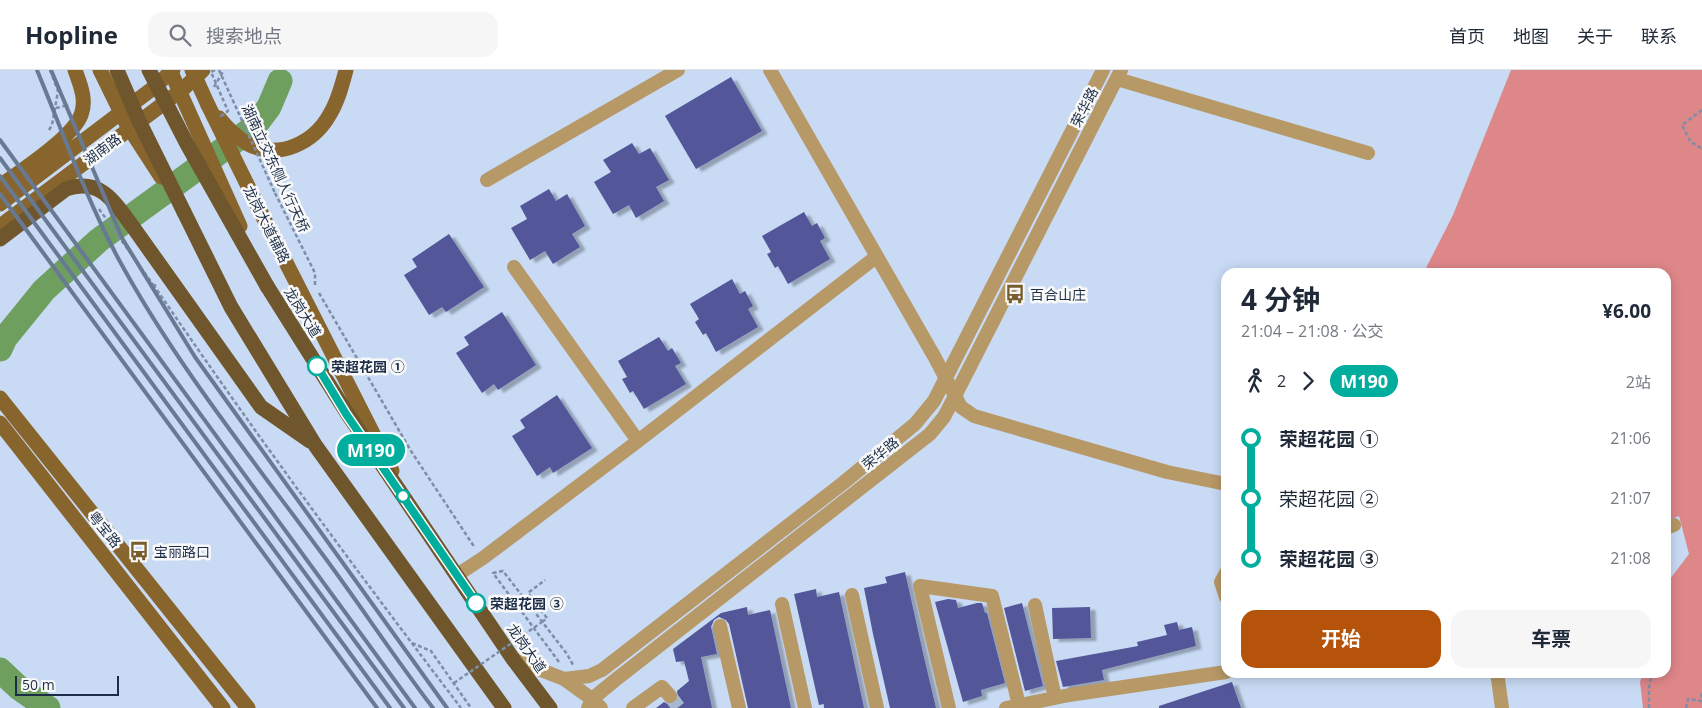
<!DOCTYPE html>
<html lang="zh">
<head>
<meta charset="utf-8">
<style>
  :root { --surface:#fff; --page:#f6f6f7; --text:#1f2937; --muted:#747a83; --line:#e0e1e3; --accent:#b45309 }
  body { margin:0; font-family:"Open Sans","Noto Sans SC",sans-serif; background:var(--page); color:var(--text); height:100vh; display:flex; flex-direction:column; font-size:19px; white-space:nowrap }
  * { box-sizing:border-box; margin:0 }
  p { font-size:16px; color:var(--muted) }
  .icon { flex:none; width:28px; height:28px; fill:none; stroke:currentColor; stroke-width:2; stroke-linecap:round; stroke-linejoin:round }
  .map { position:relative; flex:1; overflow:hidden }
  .panel { position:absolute; left:1221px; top:198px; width:450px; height:410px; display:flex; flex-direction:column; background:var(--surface); border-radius:15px; box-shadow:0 2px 12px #0003 }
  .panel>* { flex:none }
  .badge { padding:0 10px; border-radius:16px; font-size:18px; line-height:32px }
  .scale { position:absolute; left:15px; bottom:12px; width:104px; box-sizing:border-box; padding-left:5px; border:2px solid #1c2d47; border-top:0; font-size:14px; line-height:18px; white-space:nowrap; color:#1c2d47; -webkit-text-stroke:4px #f9f9f9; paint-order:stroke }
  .map>.badge { position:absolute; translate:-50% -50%; box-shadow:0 0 0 2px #fff }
  .legs { display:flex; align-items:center; gap:8px; height:55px; padding:0 20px; font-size:16px }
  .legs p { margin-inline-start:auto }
  .summary { display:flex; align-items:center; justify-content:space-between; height:85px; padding:0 20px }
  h1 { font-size:28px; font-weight:700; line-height:38px }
  .primary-button { display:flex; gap:10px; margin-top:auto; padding:10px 20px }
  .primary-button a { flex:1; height:58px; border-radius:15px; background:var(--accent); color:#fff; font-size:20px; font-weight:700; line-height:58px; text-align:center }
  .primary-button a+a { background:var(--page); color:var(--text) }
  ul { padding:0 20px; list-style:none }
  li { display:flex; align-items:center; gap:18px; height:60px; font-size:19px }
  li i { display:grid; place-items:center; width:8px; height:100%; margin:0 6px; background:currentColor }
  li i::after { content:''; width:12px; height:12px; margin:-6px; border:4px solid; border-radius:50%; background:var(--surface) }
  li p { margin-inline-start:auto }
  li:first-child i { background:linear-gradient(#0000 50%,currentColor 0) }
  li:last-child i { background:linear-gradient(currentColor 50%,#0000 0) }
  header { display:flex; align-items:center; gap:30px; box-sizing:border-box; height:70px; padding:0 25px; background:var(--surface); border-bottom:1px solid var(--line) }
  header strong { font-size:24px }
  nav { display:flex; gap:28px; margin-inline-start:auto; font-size:18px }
  .search { width:350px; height:45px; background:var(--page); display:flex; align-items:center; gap:12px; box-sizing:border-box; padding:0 18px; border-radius:15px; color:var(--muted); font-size:19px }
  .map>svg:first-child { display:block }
</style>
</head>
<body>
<header>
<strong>Hopline</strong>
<div class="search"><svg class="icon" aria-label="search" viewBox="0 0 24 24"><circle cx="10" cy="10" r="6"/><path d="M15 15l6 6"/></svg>搜索地点</div>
<nav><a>首页</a><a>地图</a><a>关于</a><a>联系</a></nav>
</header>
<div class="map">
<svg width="1702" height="638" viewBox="0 0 1702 638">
  <defs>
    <filter id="shadow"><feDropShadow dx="5.5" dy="3" stdDeviation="1" flood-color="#0004"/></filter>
  </defs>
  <rect width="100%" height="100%" fill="#c8daf4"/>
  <!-- forest -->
  <path fill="#de8789" d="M1511,0H1702V638H1643L1640,612L1643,603L1666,602V540L1670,509L1689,484L1679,446L1666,451V202H1424L1453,145Z"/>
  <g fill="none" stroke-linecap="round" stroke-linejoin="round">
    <!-- river -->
    <path stroke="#6e9f5e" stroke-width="25" d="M0,279L5,268L44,220L99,170L254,57L269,37L280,11
      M0,600L19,618L48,638"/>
  </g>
  <!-- building -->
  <path fill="#525799" filter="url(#shadow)" d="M731,7L762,61L696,99L665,46Z
    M632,73L639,84L650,78L669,110L656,117L664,131L636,148L629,135L613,144L594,112L611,102L603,90Z
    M549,119L556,131L567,124L585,156L572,164L580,177L553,194L545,181L530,190L511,158L527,149L520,136Z
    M804,142L812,156L817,153L825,168L820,171L830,189L788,214L778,196L775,198L767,184L771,182L762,166Z
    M449,164L484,217L446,242L442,237L429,245L404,205L417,197L412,189Z
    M732,209L740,224L745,221L753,236L748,239L758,257L716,282L706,263L703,265L695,252L699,249L690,234Z
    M502,242L536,295L498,320L494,314L482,323L456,283L469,275L464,267Z
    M659,267L668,281L672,278L681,293L675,296L686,314L644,339L633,321L630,323L622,309L627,307L618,291Z
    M557,325L592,378L553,403L550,397L537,406L512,366L525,358L520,350Z
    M905,502L923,583L936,638H890L873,564L864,518L887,513L885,507Z
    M816,519L817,527L839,522L864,638H824V634L819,635L794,524Z
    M948,529L956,530L958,538L977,533H982L985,543H987L1005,613L981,620L982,626L963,632L935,532Z
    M1022,533L1043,616L1025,621L1004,538Z
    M747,537L748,545L770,540L791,638H748L729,554L726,550L719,547L714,550L711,557L717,584L701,587L712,638H656L664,632L668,634L675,633L678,628L677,621L689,611L684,591L676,592L673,579L721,543Z
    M1090,537L1091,568L1053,569L1052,538Z
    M1177,552L1179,560L1192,557L1196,576L1102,600L1104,610L1063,617L1056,591L1138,576L1137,572L1167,565L1164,555Z
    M1232,612L1241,638H1159V636Z"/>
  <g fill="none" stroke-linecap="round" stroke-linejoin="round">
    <!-- minor-tunnel -->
    <path stroke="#a6b7d1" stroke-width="14" stroke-dasharray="14 7" stroke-linecap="butt" d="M670,626L679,638"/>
    <!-- path -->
    <path stroke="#7c8ea8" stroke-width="2.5" stroke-dasharray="4 2.5" stroke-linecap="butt" d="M214,17L224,0
      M56,38L69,35
      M1702,40L1682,55L1690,71L1702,79
      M49,60L52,55L58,21L50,0
      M275,123L315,203V216
      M99,139L154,216
      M155,214V217C253,361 356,500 461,638
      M319,223L411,381L475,478
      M542,552L547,548L528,523L545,510
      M412,573L431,581L471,638
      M559,592L493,503L503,501L567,584L573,595
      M1649,638V617L1652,602
      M1686,638L1688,629L1701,631L1702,621"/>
    <!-- minor -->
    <path stroke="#b79867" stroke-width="14" d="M770,0L934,286L961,337L974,346L1167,402L1226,414
      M1117,9L1368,83
      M487,110L678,0
      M514,197L638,371
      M1666,458L1674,455
      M1226,503L1221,512L1226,527
      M457,505L483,488L638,371L876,187
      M852,525L877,638
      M782,534L805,638
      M1035,535L1055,628
      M720,556L739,638
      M513,589L564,609L589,606L602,600L843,413L915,354L934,331L1103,0
      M1497,602L1502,638
      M564,609L592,629L601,638
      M588,638L592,629L614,611L930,364L944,347L955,326L1121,0
      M633,638L662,617L670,626
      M949,638L920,516L992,526L1019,635
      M1006,638L1069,625L1226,602"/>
    <!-- major -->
    <path stroke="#87652d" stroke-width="15" d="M208,35L269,159L392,401
      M219,48C227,58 236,67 248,74C279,90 314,73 330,44C338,31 342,15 346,0
      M0,116C21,101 72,68 81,45C87,30 80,14 75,0
      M0,134L152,19L173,0
      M0,156L183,19L203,0
      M0,328L248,638
      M0,353L223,638"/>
    <!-- highway -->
    <path stroke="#6f562c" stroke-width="15" d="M184,142L231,237L315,375L504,638
      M0,169L66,119C101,107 115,133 133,157L261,337L310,371
      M267,216L347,343L513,589L550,638"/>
    <!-- rail -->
    <path stroke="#687993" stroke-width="4" d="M37,0C63,63 86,128 118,188C175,293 250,386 320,481C359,533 394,587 433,638
      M51,0L122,168L195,287L447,638
      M0,70L415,638
      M0,88L404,638
      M0,106L390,638
      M0,124L377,638"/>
    <!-- path-bridge -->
    <path stroke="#7c8ea8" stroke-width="2.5" stroke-dasharray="4 2.5" stroke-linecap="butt" d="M215,0L211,2L228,41L221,46L220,43
      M219,0L275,123
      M454,613L542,552"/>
    <!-- major-bridge -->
    <path stroke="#87652d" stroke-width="15" d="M100,0L126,53L161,107
      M170,0L240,156
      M192,0L208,35"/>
    <!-- highway-bridge -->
    <path stroke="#6f562c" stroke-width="15" d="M117,0L139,51L184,142
      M149,0L187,74L267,216"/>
  </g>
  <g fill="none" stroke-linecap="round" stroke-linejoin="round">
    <defs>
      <path id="line-1" d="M317,296L346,344L476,533"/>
    </defs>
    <!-- line-1 casing -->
    <use href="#line-1" stroke="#fff" stroke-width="11"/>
    <!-- line-1 -->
    <use href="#line-1" stroke="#01ad9c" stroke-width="8"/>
  </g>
  <!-- icons -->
  <defs>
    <symbol id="bus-bare" viewBox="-9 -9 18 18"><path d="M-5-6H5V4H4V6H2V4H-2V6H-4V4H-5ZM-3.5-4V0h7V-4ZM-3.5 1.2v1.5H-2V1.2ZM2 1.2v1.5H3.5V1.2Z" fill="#785d2f" stroke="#f9f9f9" stroke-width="2.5" paint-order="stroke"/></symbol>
  </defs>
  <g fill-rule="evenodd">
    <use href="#bus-bare" x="1001" y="210" width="28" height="28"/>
    <use href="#bus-bare" x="125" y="467" width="28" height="28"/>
  </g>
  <!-- markers -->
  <g fill="#fff" stroke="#01ad9c" stroke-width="2.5">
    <circle cx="317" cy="296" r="9"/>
    <circle cx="403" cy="426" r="6"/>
    <circle cx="476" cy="533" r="9"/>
  </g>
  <g text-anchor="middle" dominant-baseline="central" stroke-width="5" stroke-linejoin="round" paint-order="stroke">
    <!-- street labels -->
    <g font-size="14" fill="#1c2d47" stroke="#f9f9f9">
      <text transform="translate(1084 37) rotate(-63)">荣华路</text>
      <text transform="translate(102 79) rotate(-37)">湖南路</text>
      <text transform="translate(276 98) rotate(65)">湖南立交东侧人行天桥</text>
      <text transform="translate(267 154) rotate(63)">龙岗大道辅路</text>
      <text transform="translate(303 242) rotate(58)">龙岗大道</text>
      <text transform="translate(880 383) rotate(-39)">荣华路</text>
      <text transform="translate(105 459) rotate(51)">粤宝路</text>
      <text transform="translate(527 578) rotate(55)">龙岗大道</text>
    </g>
    <!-- poi labels -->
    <g font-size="14" fill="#1c2d47" stroke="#f9f9f9" text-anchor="start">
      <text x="1030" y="224">百合山庄</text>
      <text x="154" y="481">宝丽路口</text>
    </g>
    <!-- stop labels -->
    <g font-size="14" font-weight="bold" fill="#1c2d47" stroke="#f9f9f9" text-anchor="start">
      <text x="331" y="296">荣超花园 ①</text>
      <text x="490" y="533">荣超花园 ③</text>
    </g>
  </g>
</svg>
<div class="scale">50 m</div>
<b class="badge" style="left:371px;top:380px;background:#01ad9c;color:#fff">M190</b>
<section class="panel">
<div class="summary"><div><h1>4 分钟</h1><p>21:04 – 21:08 · 公交</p></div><b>¥6.00</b></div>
<div class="legs"><svg class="icon" aria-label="walk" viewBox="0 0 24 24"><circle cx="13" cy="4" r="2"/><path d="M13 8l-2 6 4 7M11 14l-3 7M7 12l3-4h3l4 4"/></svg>2<svg class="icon" aria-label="forward" viewBox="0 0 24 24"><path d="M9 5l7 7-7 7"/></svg><b class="badge" style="background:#01ad9c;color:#fff">M190</b><p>2站</p></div>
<ul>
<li><i style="color:#01ad9c"></i><b>荣超花园 ①</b><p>21:06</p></li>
<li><i style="color:#01ad9c"></i><span>荣超花园 ②</span><p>21:07</p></li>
<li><i style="color:#01ad9c"></i><b>荣超花园 ③</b><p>21:08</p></li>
</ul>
<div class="primary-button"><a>开始</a><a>车票</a></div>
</section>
</div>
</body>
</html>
